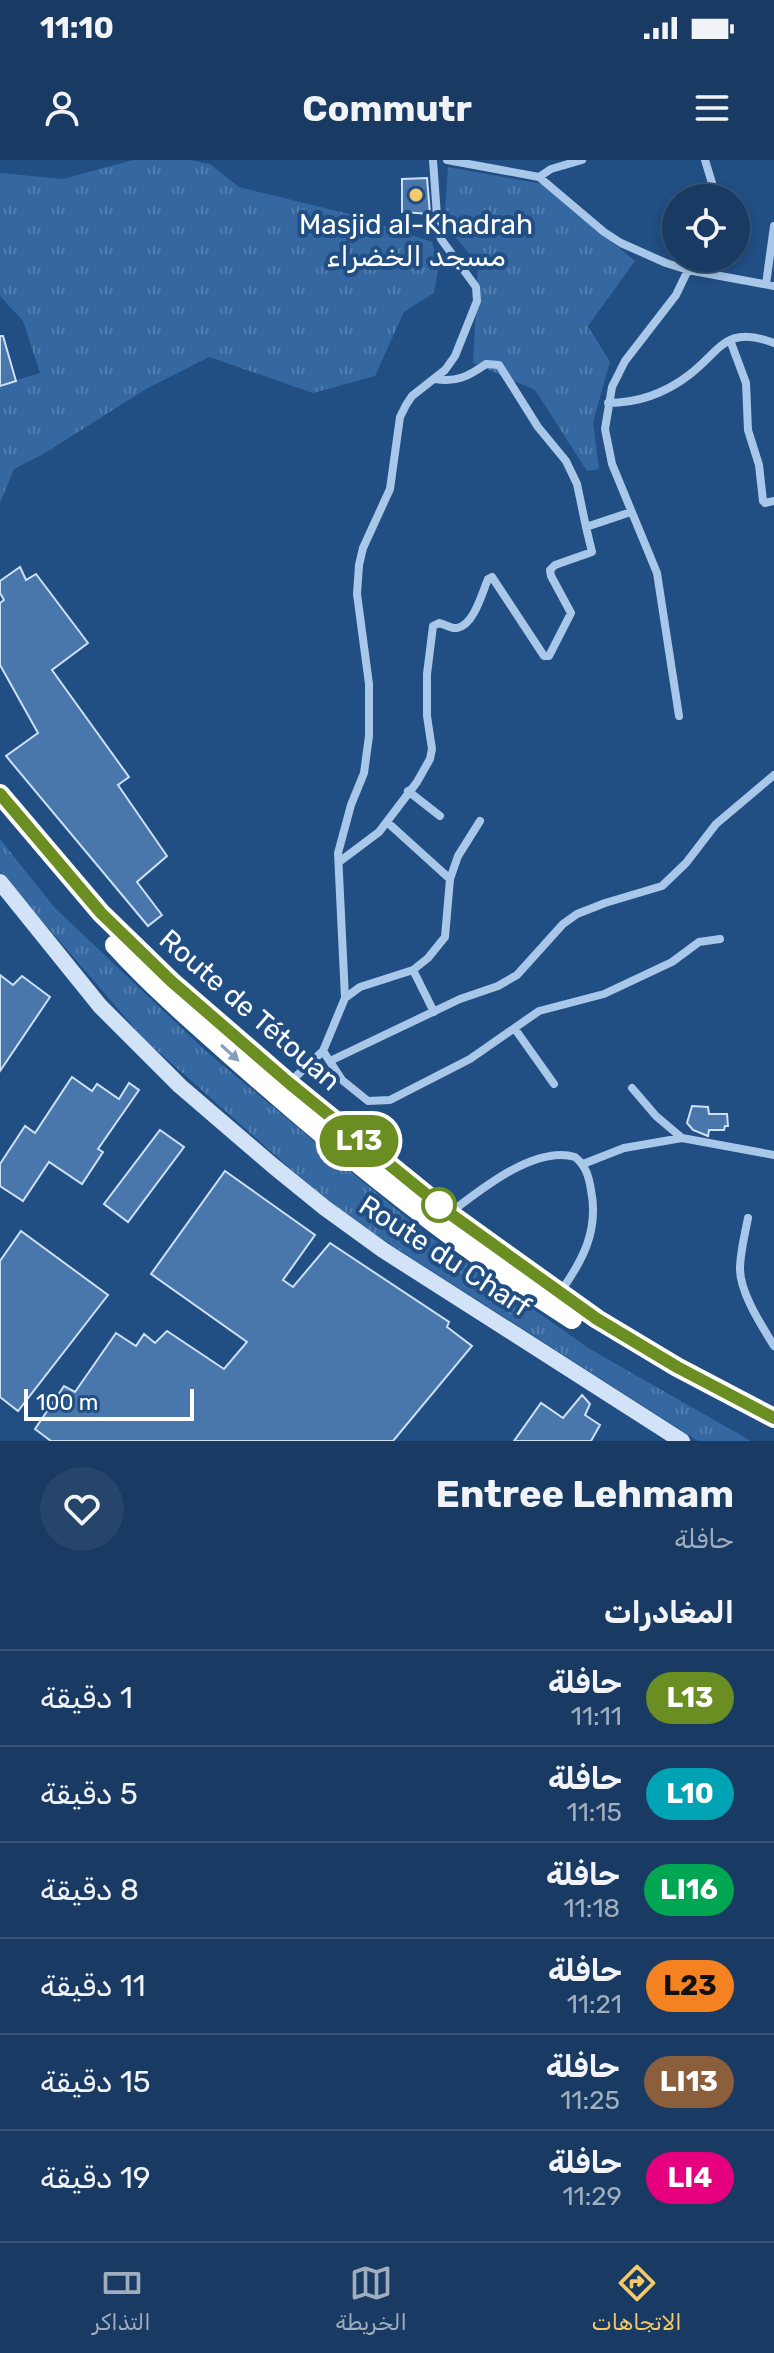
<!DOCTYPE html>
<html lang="ar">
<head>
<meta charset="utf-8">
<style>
  :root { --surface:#193a62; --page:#26456b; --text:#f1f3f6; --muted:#9fadbe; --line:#375477; --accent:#f5ca69 }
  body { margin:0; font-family:Rubik,Vazirmatn,sans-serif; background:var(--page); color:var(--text); direction:rtl; height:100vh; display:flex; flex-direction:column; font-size:30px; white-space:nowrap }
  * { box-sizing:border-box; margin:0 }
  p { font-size:26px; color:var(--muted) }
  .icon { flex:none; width:44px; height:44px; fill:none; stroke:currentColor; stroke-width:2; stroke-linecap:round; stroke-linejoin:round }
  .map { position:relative; height:1281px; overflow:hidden; direction:ltr }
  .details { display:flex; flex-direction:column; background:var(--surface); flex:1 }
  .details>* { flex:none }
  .badge { padding:0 16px; border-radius:26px; font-size:28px; line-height:52px }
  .tools { position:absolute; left:662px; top:24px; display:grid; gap:16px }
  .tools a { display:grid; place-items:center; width:88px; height:88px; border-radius:50%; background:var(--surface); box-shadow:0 4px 12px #0003,0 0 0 2px var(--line); font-size:40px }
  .scale { position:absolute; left:24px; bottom:20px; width:170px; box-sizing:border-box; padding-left:8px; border:4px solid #fff; border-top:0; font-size:22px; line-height:28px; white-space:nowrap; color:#fff; -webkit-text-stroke:6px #214e83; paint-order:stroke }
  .map>.badge { position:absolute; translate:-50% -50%; box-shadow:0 0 0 4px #fff }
  h2 { padding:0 40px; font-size:30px; line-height:72px }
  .round { display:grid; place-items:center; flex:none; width:84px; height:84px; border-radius:42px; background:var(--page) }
  .overview { display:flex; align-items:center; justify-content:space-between; height:136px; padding:0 40px }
  h1 { font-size:38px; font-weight:700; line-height:60px }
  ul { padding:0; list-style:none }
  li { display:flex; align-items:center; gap:24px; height:96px; padding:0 40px; border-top:2px solid var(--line) }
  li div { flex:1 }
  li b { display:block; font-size:30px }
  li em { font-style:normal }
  li .badge { min-width:88px; font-weight:700; text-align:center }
  .status { display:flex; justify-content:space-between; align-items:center; height:56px; padding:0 40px; background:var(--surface); direction:ltr }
  .status svg { height:22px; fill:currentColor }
  header { display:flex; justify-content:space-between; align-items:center; height:104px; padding:0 40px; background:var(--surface); font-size:36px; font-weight:700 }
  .tab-bar { display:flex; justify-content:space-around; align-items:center; height:112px; border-top:2px solid var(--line); background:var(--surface); font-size:22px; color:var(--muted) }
  .tab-bar a { display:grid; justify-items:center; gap:4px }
  .tab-bar .selected { color:var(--accent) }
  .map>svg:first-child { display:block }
</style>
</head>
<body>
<div class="status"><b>11:10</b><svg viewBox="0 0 49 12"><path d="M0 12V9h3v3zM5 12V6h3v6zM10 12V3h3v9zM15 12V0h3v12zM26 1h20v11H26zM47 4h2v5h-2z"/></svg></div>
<header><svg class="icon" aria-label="menu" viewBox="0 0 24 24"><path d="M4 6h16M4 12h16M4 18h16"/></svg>Commutr<svg class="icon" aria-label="person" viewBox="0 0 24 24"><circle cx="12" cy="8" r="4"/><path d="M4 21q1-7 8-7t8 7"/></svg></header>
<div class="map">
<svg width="774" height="1281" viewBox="0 0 774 1281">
  <defs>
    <pattern id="grass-tufts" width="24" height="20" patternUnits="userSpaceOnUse" patternTransform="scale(2)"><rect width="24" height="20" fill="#3567a0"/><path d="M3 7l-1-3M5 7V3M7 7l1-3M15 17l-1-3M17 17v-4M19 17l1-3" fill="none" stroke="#537eae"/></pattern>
  </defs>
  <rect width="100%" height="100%" fill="#214e83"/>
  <!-- grass -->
  <path fill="url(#grass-tufts)" d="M133,0H191L210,4L239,27L353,55L432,82L439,105L434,133L404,152L375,216L313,233L209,197L146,229L45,293L14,309L0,343V225L40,213L23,161L0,136V13L63,19Z
    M448,7L542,24L635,101L588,166L610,202L593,262L599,309L587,311L535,230L473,203L478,104L444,64Z
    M0,679L55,748L207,892L426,1074L590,1189L751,1281H698L338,1051L143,878L0,712Z"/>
  <!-- building -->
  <path fill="#4977ab" stroke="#cce0f6" stroke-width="2" d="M427,18L430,54L402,52V19Z
    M0,176H3L16,221L0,226Z
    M20,407L26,420L36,414L88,483L52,510L129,617L118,625L167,696L137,722L162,755L148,766L6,596L38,573L0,505V443L4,440L0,433V421Z
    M0,815L13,825L22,816L50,837L0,911Z
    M72,917L92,931L97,924L119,939L129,923L139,930L98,989L103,992L82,1024L49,1002L23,1041L0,1026V1004L25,966L35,973Z
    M692,946L708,947L709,954H727L728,966H725L724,970H709L708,976L693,970L687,963Z
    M160,970L184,987L128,1062L104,1044Z
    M225,1011L315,1075L283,1120L293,1127L330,1083L449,1162L447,1167L472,1186L393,1281H51L35,1269L64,1226L75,1232L116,1173L136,1186L144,1174L155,1183L167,1171L224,1209L247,1182L151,1114Z
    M21,1071L108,1135L18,1251L0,1237V1101Z
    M582,1235L590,1244L585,1255L600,1265L591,1281H514L541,1243L563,1258Z"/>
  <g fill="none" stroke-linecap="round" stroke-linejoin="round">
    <!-- street -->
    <path stroke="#a8c7e9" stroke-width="8" d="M447,0L539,17L604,72L621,83L666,103L688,110L774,126
      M705,0L712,23
      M539,17L551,9L582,0
      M766,124L774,66
      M730,180L746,223L748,270L759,305L763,341L765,343L774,341
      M435,219C456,223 469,216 486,204L499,205L538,267L566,301L577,324L586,367L631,352
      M608,243C638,243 664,234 689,215C721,191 725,164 774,183
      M679,556L657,413L612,304L605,269L612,227L625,201L676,135L688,110
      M408,631L440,656
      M387,662L450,719
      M339,702L379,672L417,622L430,599L432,589L427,556V514L433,466L439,463C445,464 451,469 457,468C474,465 482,433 488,419L492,417L544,496H549L571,453L551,416L550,410L555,405L592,392L586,367
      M413,810L434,852
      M345,838L338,693L351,645L364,613L369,576V524L357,434L359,405L363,388L390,329L400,257L406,245L412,236L445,210L455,196L477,141L476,127L441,79L438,70L433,0
      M515,869L554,924
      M323,891L345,838L360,827L413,810L428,798L445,777L450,719L458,696L480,661
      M330,901L460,839L498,826L517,815L563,764L577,754L605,743L662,726L686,703L716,664L774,615
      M290,922L323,891L342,920L368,941L390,940L470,899L539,851L604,834L672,802L699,782L720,779
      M632,928L656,956L682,978L774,995
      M583,1004L624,988L682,978
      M450,1053C480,1030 535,985 575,997C586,1006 589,1017 591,1030C599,1070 583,1100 561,1131
      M748,1058C745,1074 740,1093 740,1109C740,1133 762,1166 774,1186"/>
    <!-- secondary -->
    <path stroke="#d3e3f7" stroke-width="16" d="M0,722L100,846L180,926L272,1005L325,1048L383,1090L682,1281"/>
    <!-- highway -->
    <path stroke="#fff" stroke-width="20" d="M0,634L101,753L171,821L289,923L449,1053L597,1159L677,1207L774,1258
      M115,785C156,830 203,870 248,910C350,1000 457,1086 572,1159"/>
  </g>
  <!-- one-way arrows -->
  <defs><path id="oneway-solid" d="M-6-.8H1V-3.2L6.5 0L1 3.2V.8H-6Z" transform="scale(2)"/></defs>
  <use fill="#859ebb" href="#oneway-solid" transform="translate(230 893) rotate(42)"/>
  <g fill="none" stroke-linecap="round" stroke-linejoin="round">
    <defs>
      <path id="line" d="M0,634L101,753L171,821L289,923L449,1053L597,1159L677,1207L774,1258"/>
    </defs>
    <!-- line casing -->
    <use href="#line" stroke="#fff" stroke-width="18"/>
    <!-- line -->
    <use href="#line" stroke="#6b8e23" stroke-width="12"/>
  </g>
  <!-- markers -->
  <circle fill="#f5ca69" stroke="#214e83" stroke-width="3" cx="416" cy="35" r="8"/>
  <circle fill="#fff" stroke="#6b8e23" stroke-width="4" cx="439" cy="1045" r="16"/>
  <g text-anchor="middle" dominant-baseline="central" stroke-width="8" stroke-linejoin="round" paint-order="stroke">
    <!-- poi labels -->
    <g font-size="28" fill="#fff" stroke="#214e83">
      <text x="416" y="64">Masjid al-Khadrah<tspan x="416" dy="32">مسجد الخضراء</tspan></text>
    </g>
    <!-- street labels -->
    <g font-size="28" fill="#fff" stroke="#214e83">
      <text transform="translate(250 850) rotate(41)">Route de Tétouan</text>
      <text transform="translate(445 1096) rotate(33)">Route du Charf</text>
    </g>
  </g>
</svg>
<div class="tools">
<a><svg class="icon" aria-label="locate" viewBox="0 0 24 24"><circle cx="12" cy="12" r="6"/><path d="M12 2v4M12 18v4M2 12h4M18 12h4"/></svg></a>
</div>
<div class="scale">100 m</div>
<b class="badge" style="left:359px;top:981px;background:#6b8e23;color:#fff">L13</b>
</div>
<section class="details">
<div class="overview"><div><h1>Entree Lehmam</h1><p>حافلة</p></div><a class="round"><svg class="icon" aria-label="heart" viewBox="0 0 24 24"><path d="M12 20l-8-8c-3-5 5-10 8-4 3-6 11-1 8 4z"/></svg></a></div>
<h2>المغادرات</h2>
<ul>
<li><span class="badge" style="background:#6b8e23;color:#fff">L13</span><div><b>حافلة</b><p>11:11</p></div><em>1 دقيقة</em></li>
<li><span class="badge" style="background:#00a3b4;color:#fff">L10</span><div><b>حافلة</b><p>11:15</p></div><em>5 دقيقة</em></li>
<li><span class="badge" style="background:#00a651;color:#fff">LI16</span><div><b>حافلة</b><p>11:18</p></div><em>8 دقيقة</em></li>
<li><span class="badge" style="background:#f58220;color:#111">L23</span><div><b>حافلة</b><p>11:21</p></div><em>11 دقيقة</em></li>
<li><span class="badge" style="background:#8b5e3c;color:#fff">LI13</span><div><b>حافلة</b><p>11:25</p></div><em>15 دقيقة</em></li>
<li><span class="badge" style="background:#e6007e;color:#fff">LI4</span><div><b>حافلة</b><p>11:29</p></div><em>19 دقيقة</em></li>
</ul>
</section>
<nav class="tab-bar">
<a class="selected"><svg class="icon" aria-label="directions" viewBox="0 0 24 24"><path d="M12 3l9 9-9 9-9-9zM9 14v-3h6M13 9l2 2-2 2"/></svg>الاتجاهات</a>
<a><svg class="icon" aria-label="map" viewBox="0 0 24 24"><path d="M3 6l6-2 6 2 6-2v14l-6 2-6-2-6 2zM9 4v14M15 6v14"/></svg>الخريطة</a>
<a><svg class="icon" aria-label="tickets" viewBox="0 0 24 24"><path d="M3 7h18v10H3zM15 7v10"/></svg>التذاكر</a>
</nav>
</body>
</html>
